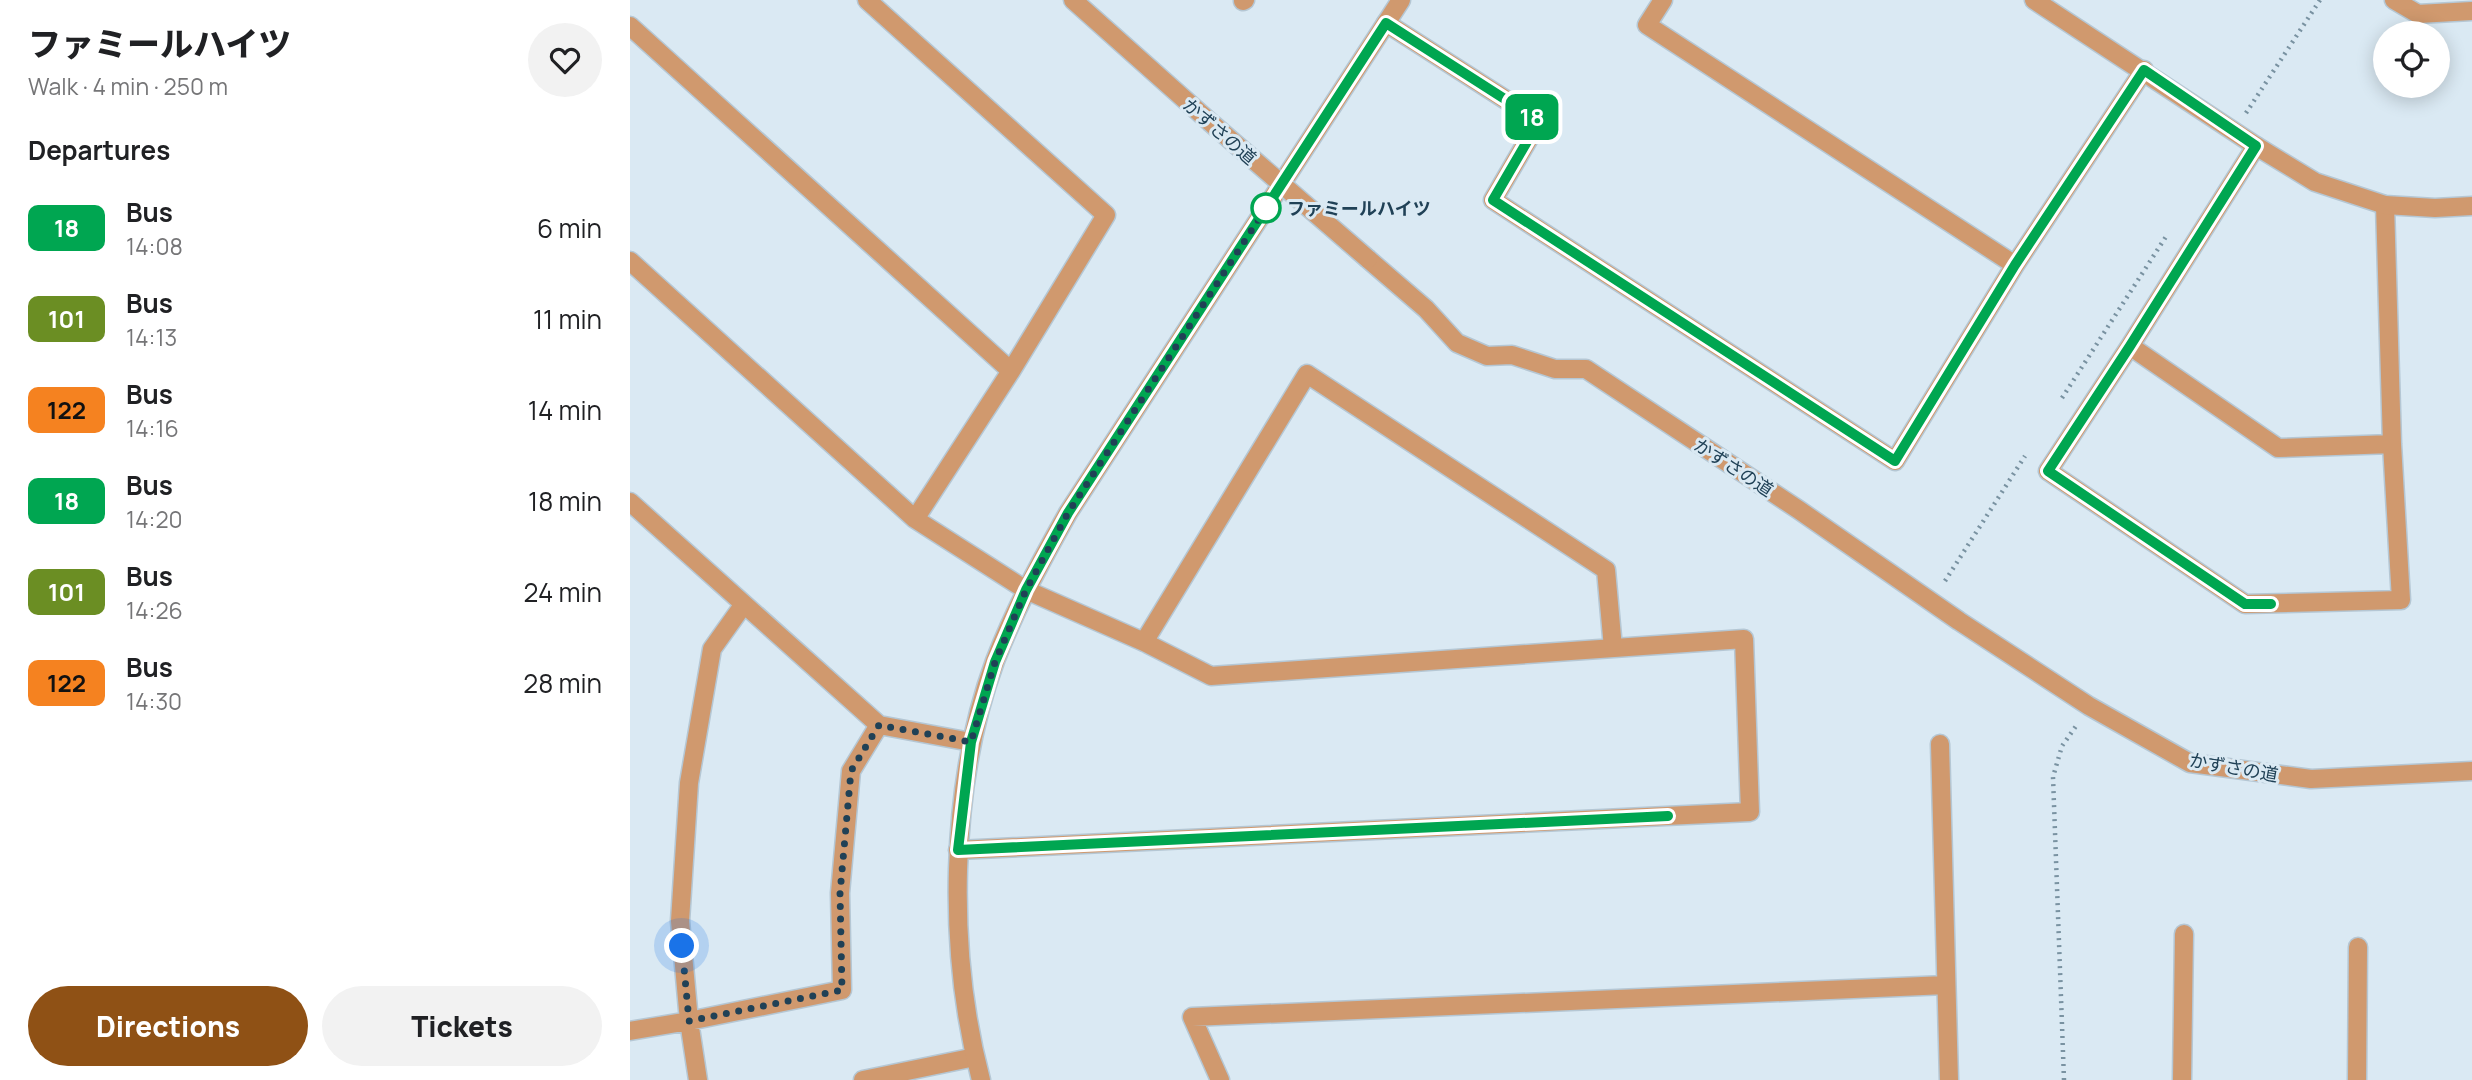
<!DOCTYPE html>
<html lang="en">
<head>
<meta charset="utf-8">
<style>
  :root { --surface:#fff; --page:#f2f2f2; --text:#202124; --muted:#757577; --accent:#8f5115 }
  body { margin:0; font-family:Manrope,"Noto Sans JP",sans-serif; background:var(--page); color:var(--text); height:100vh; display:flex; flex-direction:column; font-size:26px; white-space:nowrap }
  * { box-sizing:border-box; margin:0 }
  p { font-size:23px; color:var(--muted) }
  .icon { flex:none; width:38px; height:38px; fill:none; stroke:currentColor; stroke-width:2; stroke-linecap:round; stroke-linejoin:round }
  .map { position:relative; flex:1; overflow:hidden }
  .panel { display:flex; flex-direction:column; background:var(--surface); width:630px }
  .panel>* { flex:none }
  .badge { padding:0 14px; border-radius:10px; font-size:24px; line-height:46px }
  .tools { position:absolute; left:1743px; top:21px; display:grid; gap:14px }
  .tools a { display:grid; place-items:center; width:77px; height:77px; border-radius:50%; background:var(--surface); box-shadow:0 4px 18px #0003; font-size:35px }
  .you { position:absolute; width:35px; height:35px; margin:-18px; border:5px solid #fff; border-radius:50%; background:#1a73e8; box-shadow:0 0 0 10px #1a73e833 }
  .map>.badge { position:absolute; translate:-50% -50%; box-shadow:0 0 0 4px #fff }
  h2 { padding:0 28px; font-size:26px; line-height:63px }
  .round { display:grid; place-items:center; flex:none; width:74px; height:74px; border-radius:37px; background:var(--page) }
  .summary { display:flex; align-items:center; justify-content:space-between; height:119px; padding:0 28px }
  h1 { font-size:33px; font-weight:800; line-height:52px }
  .cta { display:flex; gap:14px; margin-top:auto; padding:14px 28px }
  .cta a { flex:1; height:80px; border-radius:42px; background:var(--accent); color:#fff; font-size:28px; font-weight:800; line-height:80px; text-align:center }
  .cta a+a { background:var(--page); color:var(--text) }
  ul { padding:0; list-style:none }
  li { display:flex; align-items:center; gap:21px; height:91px; padding:0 28px }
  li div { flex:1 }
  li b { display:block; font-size:26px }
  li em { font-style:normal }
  li .badge { min-width:77px; font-weight:700; text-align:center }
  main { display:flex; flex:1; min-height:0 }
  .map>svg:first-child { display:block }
</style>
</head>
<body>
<main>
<section class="panel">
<div class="summary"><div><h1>ファミールハイツ</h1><p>Walk · 4 min · 250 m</p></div><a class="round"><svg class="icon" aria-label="heart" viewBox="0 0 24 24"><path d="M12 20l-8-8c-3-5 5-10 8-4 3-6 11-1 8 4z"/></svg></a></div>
<h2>Departures</h2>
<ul>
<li><span class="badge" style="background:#00a651;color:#fff">18</span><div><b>Bus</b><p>14:08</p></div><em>6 min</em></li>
<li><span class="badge" style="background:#6b8e23;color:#fff">101</span><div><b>Bus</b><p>14:13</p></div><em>11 min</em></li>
<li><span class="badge" style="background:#f58220;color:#111">122</span><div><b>Bus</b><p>14:16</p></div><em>14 min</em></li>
<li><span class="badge" style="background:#00a651;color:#fff">18</span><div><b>Bus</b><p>14:20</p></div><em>18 min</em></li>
<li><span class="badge" style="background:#6b8e23;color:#fff">101</span><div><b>Bus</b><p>14:26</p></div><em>24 min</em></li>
<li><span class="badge" style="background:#f58220;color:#111">122</span><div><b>Bus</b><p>14:30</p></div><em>28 min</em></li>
</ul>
<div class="cta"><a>Directions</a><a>Tickets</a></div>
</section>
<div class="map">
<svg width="1842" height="1080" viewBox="0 0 1842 1080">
  <rect width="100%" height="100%" fill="#dae9f3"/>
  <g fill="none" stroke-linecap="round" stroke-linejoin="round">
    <defs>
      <path id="pedestrian" d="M443,0L580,122
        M738,259L796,309L827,343L857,356L882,355L925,369H956L1169,510L1329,621L1459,706L1560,763L1681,779L1842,771"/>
      <path id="minor" d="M237,0L476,215L381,371
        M1033,0L1017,25L1385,265L1514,70
        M1764,0L1788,14L1842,11
        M613,1L615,0
        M756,23L909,121L863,200L1265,461L1385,265
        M0,26L381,371L285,519
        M1626,146L1500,346L1418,471L1615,604L1771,600L1762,444L1755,205
        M0,261L285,519L396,590L514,642L581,676L1114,639L1120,812L328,850
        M1500,346L1648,448L1762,444
        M0,502L249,725
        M514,642L677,374L976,570L983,648
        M1310,744L1319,1080
        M0,1031L59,1021L50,921L59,783L82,649L114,604
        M68,1080L59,1021L212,990L210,893L221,771L249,725L341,742
        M233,1080L345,1057
        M590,1080L562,1017L1316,985
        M1552,1080L1554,934
        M1727,1080L1728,947"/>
      <path id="tertiary" d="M1404,0L1626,146L1685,182L1755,205L1805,208L1842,206
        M351,1080C317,952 319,786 365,661C385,609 411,561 438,513L771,0"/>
    </defs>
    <!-- pedestrian casing -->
    <use href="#pedestrian" stroke="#b5c7d4" stroke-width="21"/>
    <!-- minor casing -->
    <use href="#minor" stroke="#b5c7d4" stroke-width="21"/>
    <!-- tertiary casing -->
    <use href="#tertiary" stroke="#b5c7d4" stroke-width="21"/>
    <!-- path -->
    <path stroke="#7992a1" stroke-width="4.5" stroke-dasharray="2 5" stroke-linecap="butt" d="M1616,113L1690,0
      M1432,398L1537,235
      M1315,581L1395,456
      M1434,1080L1423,777L1432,746L1446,726"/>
    <!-- pedestrian -->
    <use href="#pedestrian" stroke="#d0996e" stroke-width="18"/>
    <!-- minor -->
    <use href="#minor" stroke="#d0996e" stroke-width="18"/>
    <!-- tertiary -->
    <use href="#tertiary" stroke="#d0996e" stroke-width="18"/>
    <defs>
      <path id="pedestrian-bridge" d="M580,122L738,259"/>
    </defs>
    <!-- pedestrian-bridge casing -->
    <use href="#pedestrian-bridge" stroke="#b5c7d4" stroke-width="21" stroke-linecap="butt"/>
    <!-- pedestrian-bridge -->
    <use href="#pedestrian-bridge" stroke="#d0996e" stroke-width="18"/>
  </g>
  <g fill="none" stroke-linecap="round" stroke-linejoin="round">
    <defs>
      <path id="line" d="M1038,816L328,850L341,742L365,662L396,590L438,513L756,23L909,121L863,200L1265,461L1385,265L1514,70L1626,146L1500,346L1418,471L1615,604H1641"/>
    </defs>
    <!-- line casing -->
    <use href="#line" stroke="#fff" stroke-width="16"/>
    <!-- line -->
    <use href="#line" stroke="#00a651" stroke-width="10"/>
    <!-- walk -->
    <path stroke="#204156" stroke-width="7" stroke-dasharray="0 12.6" d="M52,946L59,1021L212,990L210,893L221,771L249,725L341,742L365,662L396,590L438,513L636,208"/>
  </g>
  <!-- markers -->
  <circle fill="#fff" stroke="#00a651" stroke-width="3.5" cx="636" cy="208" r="14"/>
  <g text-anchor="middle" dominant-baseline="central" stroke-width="6" stroke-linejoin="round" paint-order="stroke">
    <!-- street labels -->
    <g font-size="18" fill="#204156" stroke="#dae9f3">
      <text transform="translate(590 131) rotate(41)">かずさの道</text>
      <text transform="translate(1104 467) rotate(33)">かずさの道</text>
      <text transform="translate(1604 767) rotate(10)">かずさの道</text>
    </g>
    <!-- stop labels -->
    <g font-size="18" font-weight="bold" fill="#204156" stroke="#dae9f3" text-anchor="start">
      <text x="657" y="208">ファミールハイツ</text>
    </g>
  </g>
</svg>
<div class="tools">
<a><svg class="icon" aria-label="locate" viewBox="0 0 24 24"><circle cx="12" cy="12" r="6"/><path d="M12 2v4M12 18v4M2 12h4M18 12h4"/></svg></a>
</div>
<div class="you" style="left:52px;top:946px"></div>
<b class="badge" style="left:902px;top:117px;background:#00a651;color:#fff">18</b>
</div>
</main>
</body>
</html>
